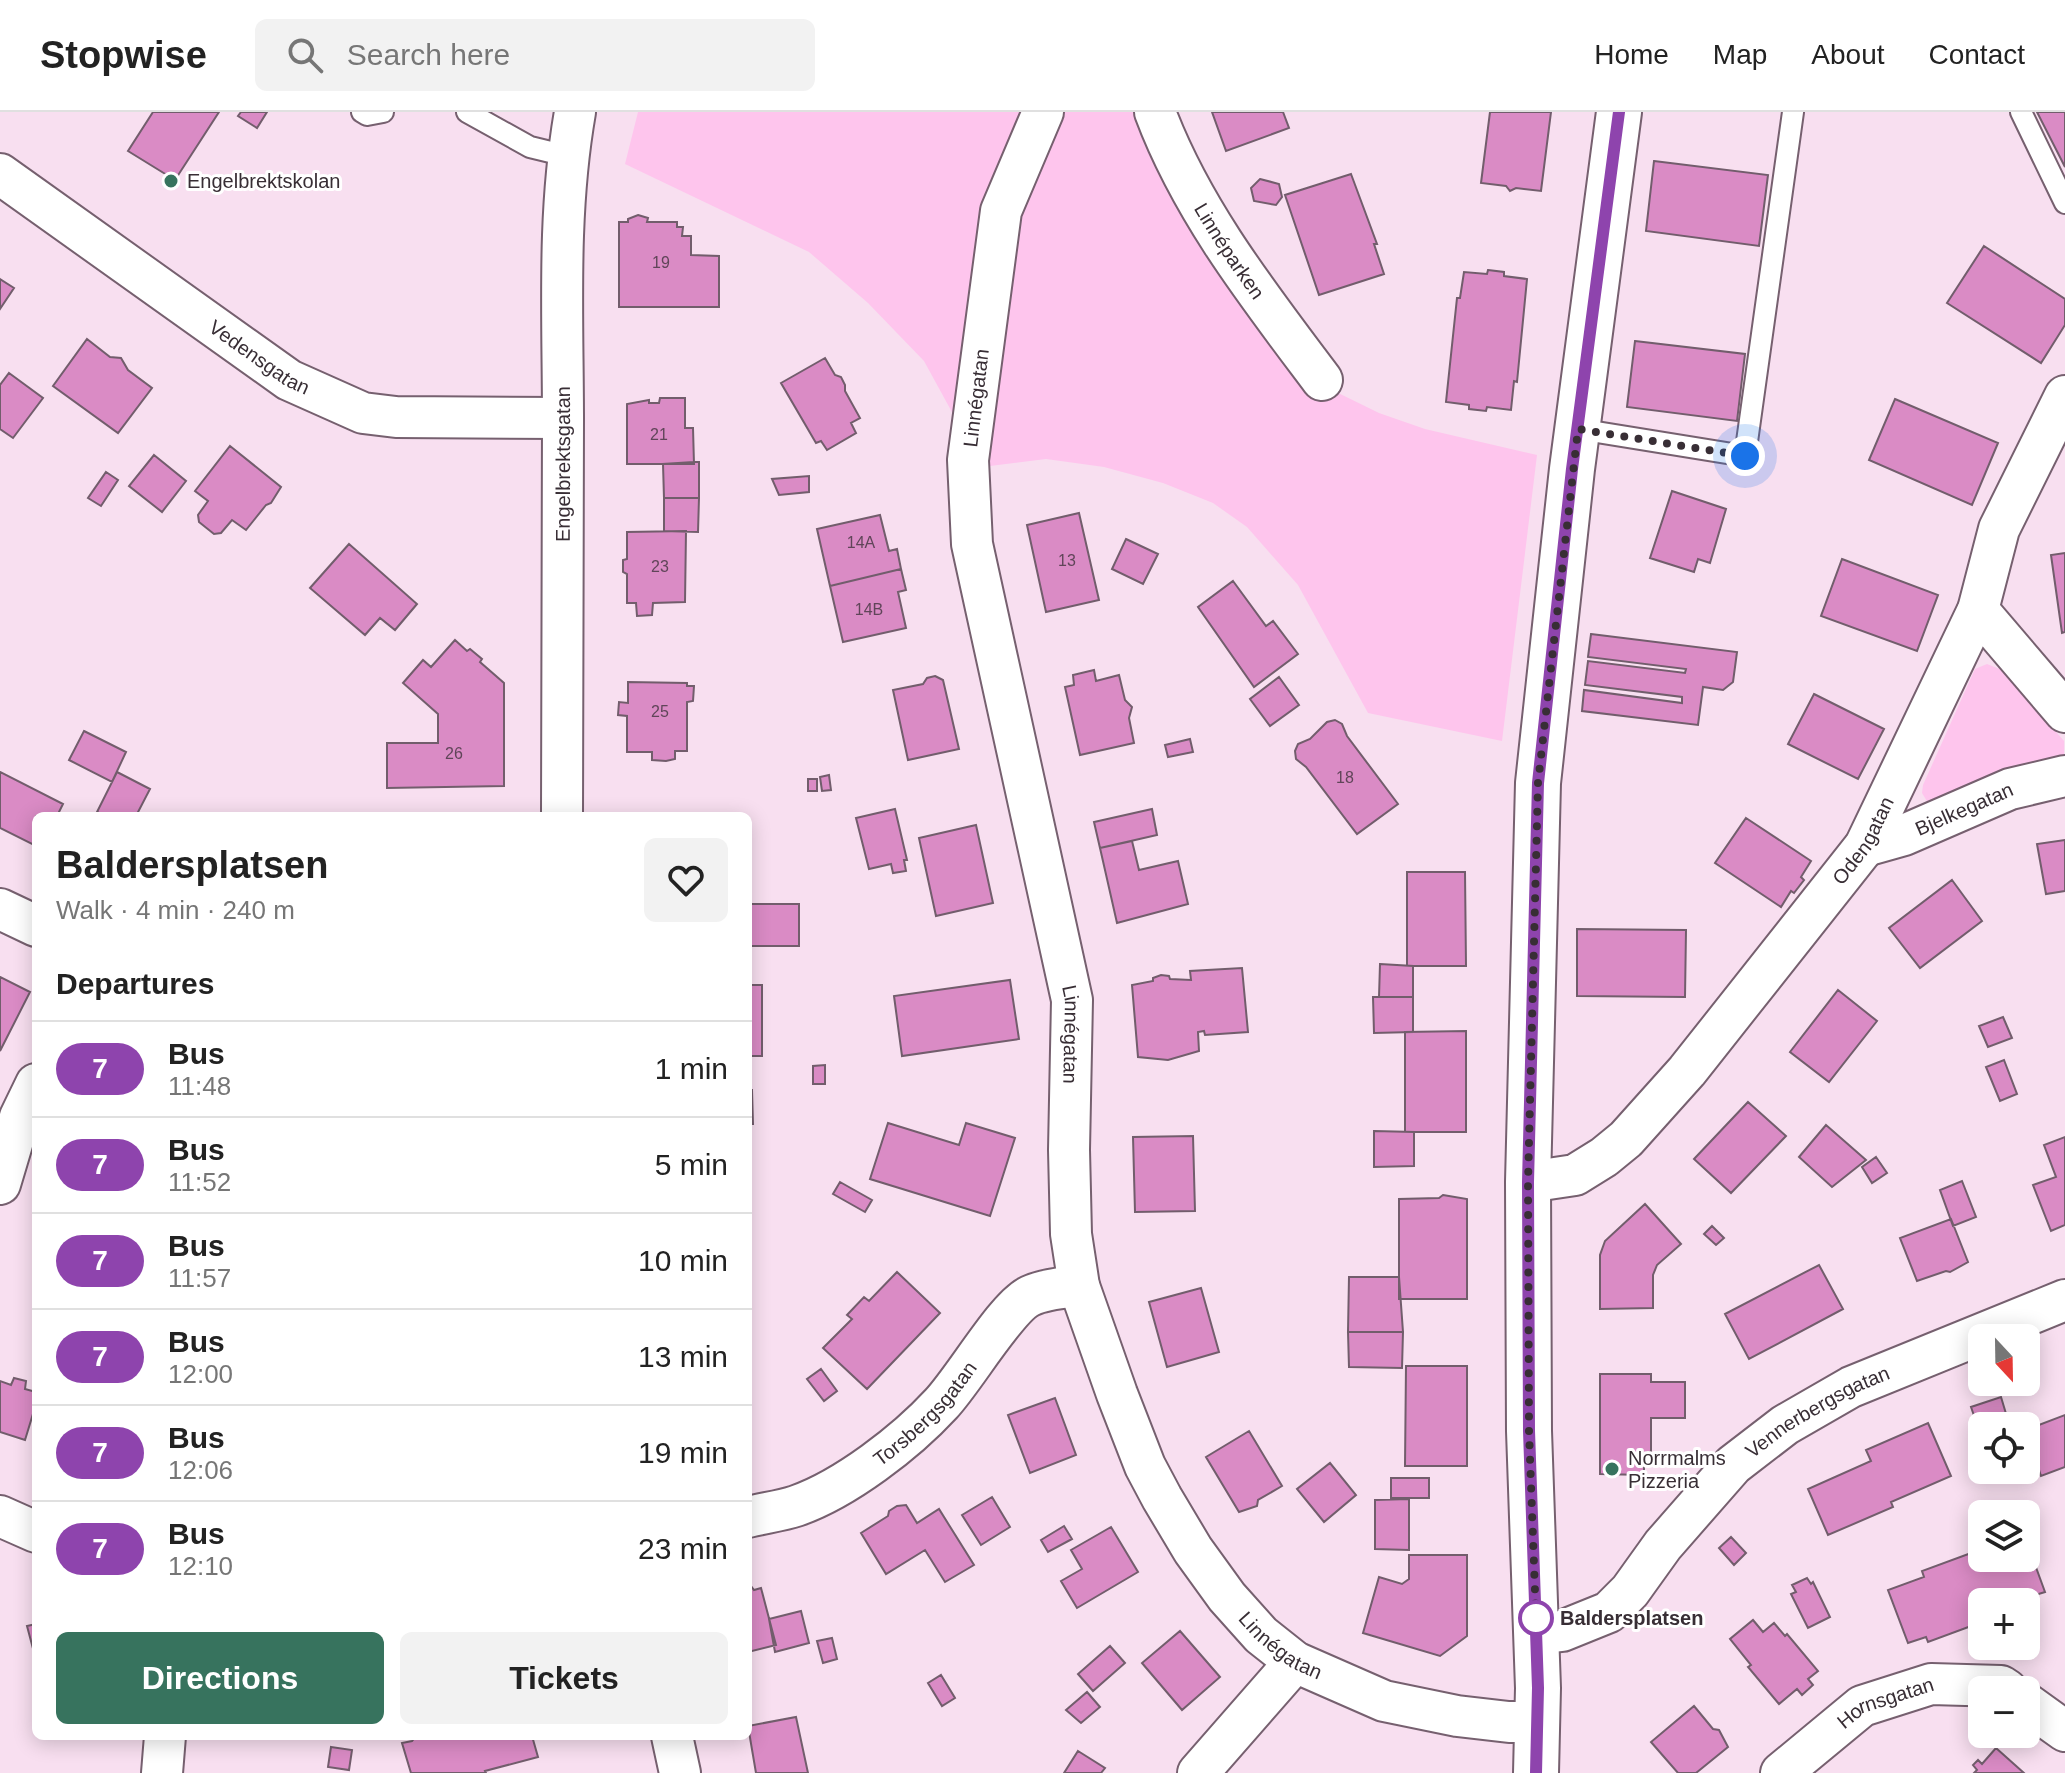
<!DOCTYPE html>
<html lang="en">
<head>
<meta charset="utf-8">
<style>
  :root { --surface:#fff; --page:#f2f2f2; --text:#222; --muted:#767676; --line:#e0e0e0; --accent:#37735e }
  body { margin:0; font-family:Arial,sans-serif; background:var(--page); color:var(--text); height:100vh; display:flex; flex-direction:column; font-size:30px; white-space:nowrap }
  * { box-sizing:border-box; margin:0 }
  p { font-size:26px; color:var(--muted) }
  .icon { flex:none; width:44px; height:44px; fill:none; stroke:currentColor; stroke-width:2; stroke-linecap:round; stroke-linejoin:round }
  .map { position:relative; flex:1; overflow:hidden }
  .details { position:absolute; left:32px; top:700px; width:720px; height:928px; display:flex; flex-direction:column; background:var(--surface); border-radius:12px; box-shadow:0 4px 20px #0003 }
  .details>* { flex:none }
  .badge { padding:0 16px; border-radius:26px; font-size:28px; line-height:52px }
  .needle { width:52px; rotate:158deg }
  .buttons { position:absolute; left:1968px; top:1212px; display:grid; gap:16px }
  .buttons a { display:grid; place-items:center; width:72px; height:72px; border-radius:12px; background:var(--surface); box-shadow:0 4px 20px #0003; font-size:40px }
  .you { position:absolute; width:40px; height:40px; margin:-20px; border:6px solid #fff; border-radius:50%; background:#1a73e8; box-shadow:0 0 0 12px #1a73e833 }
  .map>.badge { position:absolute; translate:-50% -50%; box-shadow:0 0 0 4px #fff }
  h2 { padding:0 24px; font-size:30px; line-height:72px }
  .round { display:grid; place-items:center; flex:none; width:84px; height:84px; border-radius:12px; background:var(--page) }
  .overview { display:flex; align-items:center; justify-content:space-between; height:136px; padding:0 24px }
  h1 { font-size:38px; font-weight:700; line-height:60px }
  .primary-button { display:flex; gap:16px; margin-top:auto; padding:16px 24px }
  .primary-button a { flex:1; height:92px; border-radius:12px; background:var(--accent); color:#fff; font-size:32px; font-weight:700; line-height:92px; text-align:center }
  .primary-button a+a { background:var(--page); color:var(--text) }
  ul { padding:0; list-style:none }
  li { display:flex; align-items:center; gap:24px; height:96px; padding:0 24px; border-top:2px solid var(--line) }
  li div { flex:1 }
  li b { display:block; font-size:30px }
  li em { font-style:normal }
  li .badge { min-width:88px; font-weight:700; text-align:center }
  header { display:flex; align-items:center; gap:48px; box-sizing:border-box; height:112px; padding:0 40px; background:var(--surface); border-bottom:2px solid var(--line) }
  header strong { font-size:38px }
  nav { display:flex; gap:44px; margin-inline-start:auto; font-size:28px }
  .search { width:560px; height:72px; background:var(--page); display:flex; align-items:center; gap:20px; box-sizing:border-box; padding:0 28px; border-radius:12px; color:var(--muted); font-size:30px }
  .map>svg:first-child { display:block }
</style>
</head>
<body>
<header>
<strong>Stopwise</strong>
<div class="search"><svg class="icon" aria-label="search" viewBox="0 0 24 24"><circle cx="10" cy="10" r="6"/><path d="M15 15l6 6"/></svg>Search here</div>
<nav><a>Home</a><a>Map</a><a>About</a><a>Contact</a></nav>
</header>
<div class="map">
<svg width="2065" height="1661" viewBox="0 0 2065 1661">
  <rect width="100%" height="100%" fill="#f8dff0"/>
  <!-- green -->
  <path fill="#fec5ed" d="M638,0H1139L1326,275L1379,301L1425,317L1537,343L1502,629L1368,601L1298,473L1247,415L1213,391L1163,371L1104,355L1046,347L982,355L924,249L868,191L809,140L625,52Z
    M1987,552L2002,558L2064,629V646L1928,691L1922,681L1923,673L1975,557Z"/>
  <!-- building -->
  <path fill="#da8bc5" stroke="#725d6c" stroke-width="2" d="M153,0H219L175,68L128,39Z
    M241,0H267L257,16L238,4Z
    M1212,0H1283L1289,16L1226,39Z
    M1490,0H1551L1541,79L1516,76L1510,79L1506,74L1481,71Z
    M2037,0H2065V55Z
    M1654,49L1768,63L1759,134L1646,119Z
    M1351,62L1377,132H1374L1384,162L1319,183L1285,83Z
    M1260,67L1279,72L1282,85L1276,93L1254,89L1251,76Z
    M638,103L648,106L647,110H677V115H683L682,124H691V143L719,144V195H619V110H628V107Z
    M1984,134L2065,187V213L2041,251L1947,191Z
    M1488,158L1504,160V164L1527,167L1517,270L1514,269L1511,298L1487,295L1486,299L1469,297V293L1446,290L1457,186H1460L1464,160L1487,162Z
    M0,167L14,176L0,197Z
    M87,227L110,245L121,246L128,258L152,276L118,321L53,274Z
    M1635,229L1745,242L1737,309L1627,295Z
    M825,246L835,263L841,265L845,273V279L860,306L851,311L856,321L827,338L821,329L816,331L781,271Z
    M9,261L43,286L13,326L0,317V273Z
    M660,286H685V316H693L694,352H627V292L649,288V291H659Z
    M1895,287L1998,331L1972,393L1869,348Z
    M230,334L281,375L271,391L266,393L246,418L232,408L221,421L214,422L199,410L198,403L208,389L195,379Z
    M154,343L186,369L162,400L129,374Z
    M694,350H699V386H664L663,352Z
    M106,360L118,368L101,394L88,386Z
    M809,364V380L779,383L772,367Z
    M1672,379L1726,397L1710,451L1698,447L1694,460L1650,446Z
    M664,386H699L698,420L664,419Z
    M1079,401L1099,488L1046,500L1027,413Z
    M880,403L889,439L897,437L901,457L830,474L817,417Z
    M686,419L685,490L653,491L652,503L637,504L636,491H627V462L623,460V448L627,447V420Z
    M1126,427L1158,442L1143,472L1112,457Z
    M349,432L417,492L395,518L380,506L365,523L310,476Z
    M2065,441V520L2062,521L2051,443Z
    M1842,447L1938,483L1917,539L1821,504Z
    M901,457L906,478L898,480L906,516L843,530L830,474Z
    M1233,469L1266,514L1273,509L1298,542L1254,575L1198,495Z
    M1591,522L1737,540L1733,570L1723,578L1703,575L1698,613L1582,599L1584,578L1682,591V585L1585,573L1588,549L1685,561L1686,557L1588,545Z
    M455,528L467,539L470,537L482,547L480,550L504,571V674L387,676V631H438V602L403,571L423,548L431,555Z
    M1094,558L1096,569L1119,563L1125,588L1132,595L1129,606L1134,631L1080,643L1065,575L1074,573L1073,563Z
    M935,564L943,568L959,637L908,648L893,578L923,572L927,566Z
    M1279,565L1299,593L1270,614L1250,587Z
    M628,570L687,571V574H694L693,589L687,590V639H675V647L666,649L652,648V640H627V604L618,603L619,590L628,591Z
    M1814,582L1884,617L1858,667L1788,632Z
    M1335,608L1342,612L1347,624L1398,692L1357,722L1306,655L1296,647L1295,639L1298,632L1310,627L1327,610Z
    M84,619L126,640L112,670L69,648Z
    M1190,627L1193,640L1168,645L1165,633Z
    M0,660L63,692L57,704H36V734L0,716Z
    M117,660L150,677L136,704H105L97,700Z
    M829,663L831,678L822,679L820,665Z
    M808,667H817V679H808Z
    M895,697L907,748H904L906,759L893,761L891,752L869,757L856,706Z
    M1152,697L1157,723L1100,736L1094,710Z
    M1746,706L1811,749L1801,765L1804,768L1794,781L1791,779L1781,795L1715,751Z
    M976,713L993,791L936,804L919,726Z
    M2065,728V779L2046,782L2037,732Z
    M1132,729L1139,758L1178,749L1188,792L1117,811L1100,736Z
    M1407,760H1465L1466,854H1407Z
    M1952,768L1982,809L1920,856L1889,816Z
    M749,792H799V834H749Z
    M1577,817L1686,818L1685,885L1577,884Z
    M1380,852L1413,854V885H1379Z
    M1242,856L1248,920L1205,923L1204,919L1198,920L1199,939L1168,948L1138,945L1132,873L1153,869V866L1161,863L1169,864L1170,867L1191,868L1190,859Z
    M0,865L30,880L0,939Z
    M1010,868L1019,927L902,944L894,884Z
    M748,873H762V944H748Z
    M1838,878L1877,909L1829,970L1790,940Z
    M1373,885H1413V920L1374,921Z
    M2003,905L2012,926L1988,935L1979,914Z
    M1466,919V1020H1405V920Z
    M2004,948L2017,982L2000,989L1986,955Z
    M825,953V972H813V954Z
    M748,978H752L753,1012H748Z
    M1748,990L1786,1024L1731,1081L1694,1047Z
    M888,1011L959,1033L966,1011L1015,1026L990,1104L870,1067Z
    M1826,1013L1866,1048L1832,1075L1799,1045Z
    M1374,1019L1414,1020V1054L1374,1055Z
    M1193,1024L1195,1099L1135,1100L1133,1025Z
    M2065,1025V1113L2051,1119L2033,1073L2056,1065L2044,1033Z
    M1876,1045L1887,1061L1872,1071L1862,1055Z
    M1962,1069L1976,1105L1953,1114L1940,1078Z
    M840,1070L872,1088L865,1100L833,1082Z
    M1443,1083L1467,1087V1187H1399V1087L1439,1086Z
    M1645,1092L1681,1132L1657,1153L1653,1163V1196L1600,1197V1143L1605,1129Z
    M1951,1107L1968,1150L1950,1160L1946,1159L1917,1169L1900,1126Z
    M1712,1114L1724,1126L1716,1133L1704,1122Z
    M1819,1153L1843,1197L1749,1247L1725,1202Z
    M897,1160L940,1201L867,1277L823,1236L852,1207L847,1203L864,1185L869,1189Z
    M1349,1165H1399L1403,1220H1348Z
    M1201,1176L1219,1240L1167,1255L1149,1190Z
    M1348,1220H1403L1402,1256L1349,1255Z
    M1406,1254H1467V1354H1405Z
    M821,1257L837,1279L824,1289L807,1267Z
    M1600,1262H1651V1270H1685V1306H1651V1340L1644,1341V1363L1600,1362Z
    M14,1266L26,1269L25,1277L36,1280V1292L25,1328L0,1320V1269L11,1273Z
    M2001,1285L2007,1305L1998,1307L2000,1314H1982V1327L1971,1295Z
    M1055,1286L1076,1343L1030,1361L1008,1303Z
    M2065,1303V1355L2041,1364L2026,1318Z
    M1928,1311L1951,1364L1891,1390L1893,1395L1828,1423L1808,1377L1871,1349L1866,1338Z
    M1249,1319L1282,1374L1258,1388L1257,1394L1239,1400L1206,1345Z
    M1330,1351L1356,1383L1324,1410L1297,1377Z
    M1391,1366H1429V1386H1391Z
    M992,1385L1010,1415L981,1433L962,1403Z
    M1409,1387V1438L1375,1437V1388Z
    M906,1393L917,1411L939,1397L974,1453L945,1470L925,1438L886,1462L861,1421L888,1404L889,1399L897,1394Z
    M1064,1414L1072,1427L1048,1440L1041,1428Z
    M1111,1415L1138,1460L1077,1496L1061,1469L1082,1457L1071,1438Z
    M1731,1425L1746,1441L1734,1453L1719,1436Z
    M2026,1428L2045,1480L2029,1485L2032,1492L2026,1494V1490H1982V1510L1928,1530L1926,1525L1908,1531L1888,1478L1924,1465L1922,1459L1982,1437V1446H2026Z
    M1409,1443H1467V1524L1440,1544L1363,1521L1379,1465L1402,1472L1409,1467Z
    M1807,1466L1811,1472L1813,1470L1830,1505L1808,1516L1791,1482L1796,1480L1792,1473Z
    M751,1474L754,1478L761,1476L776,1533L748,1540V1475Z
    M801,1499L809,1531L775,1540L769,1507Z
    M1753,1508L1763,1520L1774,1511L1785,1524L1787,1522L1818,1559L1808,1567L1813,1573L1802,1583L1797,1577L1779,1592L1748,1555L1751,1553L1730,1527Z
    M36,1512V1548L27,1514Z
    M1180,1519L1220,1565L1182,1598L1142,1551Z
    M832,1526L837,1547L823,1551L817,1529Z
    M1110,1534L1125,1551L1093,1579L1078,1562Z
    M941,1563L955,1586L942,1594L928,1571Z
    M1087,1580L1100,1595L1081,1611L1066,1598Z
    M1694,1594L1713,1617L1719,1618L1728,1635L1696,1661H1678L1651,1630Z
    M796,1605L808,1661H756L748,1614Z
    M416,1624H532L538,1645L485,1659L486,1661H411L402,1631L412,1629Z
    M331,1635L352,1638L349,1658L328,1655Z
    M1996,1636L2024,1661H1974L1977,1658L1973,1653L1978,1648L1982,1652Z
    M1078,1639L1105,1656L1101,1661H1064Z"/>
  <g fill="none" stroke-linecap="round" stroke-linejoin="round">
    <defs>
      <path id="lane" d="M362,0L367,3L383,0
        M467,0L530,35L567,44
        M2021,0L2065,91
        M1578,317L1745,344L1793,0"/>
      <g id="street">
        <path id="s1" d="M1043,0L1001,99L968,348L972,432L1072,888L1069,1038L1071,1122L1079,1174L1117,1282L1145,1354L1162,1386L1193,1438L1227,1485L1261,1523L1295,1550L1384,1589L1457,1604L1509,1610H1536"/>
        <path id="s2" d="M1155,0C1192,99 1259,184 1322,268"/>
        <path id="s3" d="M0,62L289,268L363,301L396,305L563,306"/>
        <path d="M1978,498L2065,600"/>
        <path id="s4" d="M562,704C562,572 563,441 563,309C563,205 557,103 575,0"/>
        <path id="s5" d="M1865,734L1904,723L2010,677L2065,664"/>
        <path d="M0,797L36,814"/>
        <path id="s6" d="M1528,1070L1575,1063L1604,1045L1626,1027L1687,959L1865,734L1978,498L1999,417L2065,284"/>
        <path d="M0,1072L20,1005L36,972"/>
        <path d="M0,1404L36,1420"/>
        <path id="s7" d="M748,1405C764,1401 781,1399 796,1394C845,1377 906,1330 941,1292C964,1268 1006,1195 1030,1184C1045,1177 1063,1176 1079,1174"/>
        <path id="s8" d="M1536,1522L1562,1519L1609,1500L1630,1479L1663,1433L1733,1353L1785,1313L1851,1275L2065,1188"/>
        <path d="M2026,1591L2065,1619"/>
        <path d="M672,1624L680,1661"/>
        <path d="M162,1661L165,1624"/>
        <path d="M1198,1661L1295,1550"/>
        <path id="s9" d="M1781,1661L1862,1594L1931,1572L2001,1574L2007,1578"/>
      </g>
      <path id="secondary" d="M1536,1661L1538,1576L1529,1319L1528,1070L1538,671L1572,357L1619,0"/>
    </defs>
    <!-- lane casing -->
    <use href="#lane" stroke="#76606f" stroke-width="24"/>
    <!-- street casing -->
    <use href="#street" stroke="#76606f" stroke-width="44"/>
    <!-- secondary casing -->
    <use href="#secondary" stroke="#76606f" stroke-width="48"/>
    <!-- lane -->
    <use href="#lane" stroke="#fff" stroke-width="20"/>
    <!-- street -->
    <use href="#street" stroke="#fff" stroke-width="40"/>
    <!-- secondary -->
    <use href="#secondary" stroke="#fff" stroke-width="44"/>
  </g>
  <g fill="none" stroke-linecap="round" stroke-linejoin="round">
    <defs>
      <path id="line" d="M1536,1661L1538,1576L1529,1319L1528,1070L1538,671L1572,357L1619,0"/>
    </defs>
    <!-- line casing -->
    <use href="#line" stroke="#fff" stroke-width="18"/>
    <!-- line -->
    <use href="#line" stroke="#8e44ad" stroke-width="12"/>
    <!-- walk -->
    <path stroke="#382e35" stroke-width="8" stroke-dasharray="0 14.4" d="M1536,1506L1529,1319L1528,1070L1538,671L1578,317L1745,344"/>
  </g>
  <!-- markers -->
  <g fill="#37735e" stroke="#fff" stroke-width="3">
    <circle cx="171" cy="69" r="8"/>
    <circle cx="1612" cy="1357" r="8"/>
  </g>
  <circle fill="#fff" stroke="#8e44ad" stroke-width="4" cx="1536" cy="1506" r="16"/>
  <g text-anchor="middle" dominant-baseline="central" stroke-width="6" stroke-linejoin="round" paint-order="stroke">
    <!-- number labels -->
    <g font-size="16" fill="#604559">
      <text x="661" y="150">19</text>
      <text x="659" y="322">21</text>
      <text x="861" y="430">14A</text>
      <text x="1067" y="448">13</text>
      <text x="660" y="454">23</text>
      <text x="869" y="497">14B</text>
      <text x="660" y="599">25</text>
      <text x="454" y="641">26</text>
      <text x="1345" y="665">18</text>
    </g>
    <!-- poi labels -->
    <g font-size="20" fill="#382e35" stroke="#fff" text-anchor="start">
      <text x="187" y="69">Engelbrektskolan</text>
      <text x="1628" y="1346">Norrmalms<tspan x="1628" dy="23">Pizzeria</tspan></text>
    </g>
    <!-- street labels -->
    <g font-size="20" fill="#382e35" stroke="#fff">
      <text stroke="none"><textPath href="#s2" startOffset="158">Linnéparken</textPath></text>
      <text stroke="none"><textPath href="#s3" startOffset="318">Vedensgatan</textPath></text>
      <text transform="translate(976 286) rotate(-83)">Linnégatan</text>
      <text stroke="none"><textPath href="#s4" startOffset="352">Engelbrektsgatan</textPath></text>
      <text stroke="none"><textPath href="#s5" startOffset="106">Bjelkegatan</textPath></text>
      <text stroke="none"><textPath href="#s6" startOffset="492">Odengatan</textPath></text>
      <text stroke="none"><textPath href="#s1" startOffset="944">Linnégatan</textPath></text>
      <text stroke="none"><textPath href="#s7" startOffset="210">Torsbergsgatan</textPath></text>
      <text stroke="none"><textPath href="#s8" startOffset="370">Vennerbergsgatan</textPath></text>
      <text stroke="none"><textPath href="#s1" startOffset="1616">Linnégatan</textPath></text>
      <text stroke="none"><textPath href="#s9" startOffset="128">Hornsgatan</textPath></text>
    </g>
    <!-- stop labels -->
    <g font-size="20" font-weight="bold" fill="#382e35" stroke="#fff" text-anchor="start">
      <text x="1560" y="1506">Baldersplatsen</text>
    </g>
  </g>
</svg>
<div class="buttons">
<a><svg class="needle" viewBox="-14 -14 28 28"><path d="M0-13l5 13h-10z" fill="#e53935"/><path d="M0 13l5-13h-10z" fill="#767676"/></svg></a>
<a><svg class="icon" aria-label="locate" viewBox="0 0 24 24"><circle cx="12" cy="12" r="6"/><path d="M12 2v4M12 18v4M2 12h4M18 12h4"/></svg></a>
<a><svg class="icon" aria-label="layers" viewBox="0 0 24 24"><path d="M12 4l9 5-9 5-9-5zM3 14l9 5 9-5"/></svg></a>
<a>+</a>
<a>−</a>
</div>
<div class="you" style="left:1745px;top:344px"></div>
<section class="details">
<div class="overview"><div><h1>Baldersplatsen</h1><p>Walk · 4 min · 240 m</p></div><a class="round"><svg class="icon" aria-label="heart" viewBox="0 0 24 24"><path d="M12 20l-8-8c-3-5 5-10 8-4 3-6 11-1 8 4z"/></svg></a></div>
<h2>Departures</h2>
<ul>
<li><span class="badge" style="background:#8e44ad;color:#fff">7</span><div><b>Bus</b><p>11:48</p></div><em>1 min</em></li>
<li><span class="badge" style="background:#8e44ad;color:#fff">7</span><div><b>Bus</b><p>11:52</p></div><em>5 min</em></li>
<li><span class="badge" style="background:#8e44ad;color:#fff">7</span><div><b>Bus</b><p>11:57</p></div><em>10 min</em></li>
<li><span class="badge" style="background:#8e44ad;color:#fff">7</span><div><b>Bus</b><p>12:00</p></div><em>13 min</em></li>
<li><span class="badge" style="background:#8e44ad;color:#fff">7</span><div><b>Bus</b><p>12:06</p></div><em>19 min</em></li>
<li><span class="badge" style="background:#8e44ad;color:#fff">7</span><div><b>Bus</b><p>12:10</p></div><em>23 min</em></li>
</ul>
<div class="primary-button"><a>Directions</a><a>Tickets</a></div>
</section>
</div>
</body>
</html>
